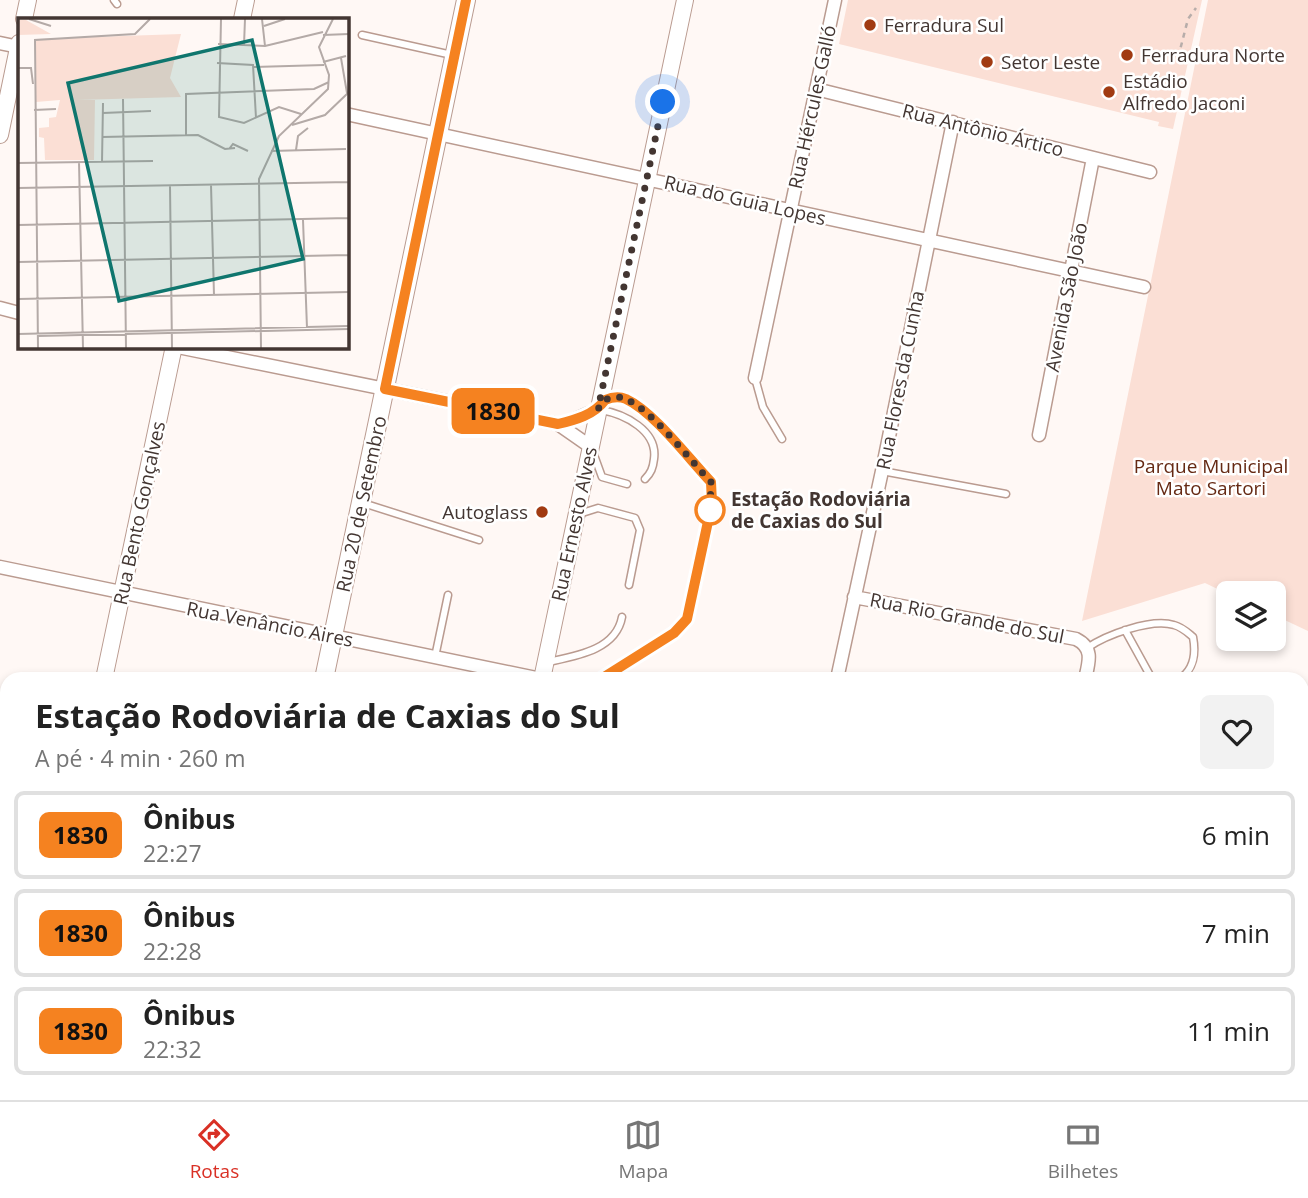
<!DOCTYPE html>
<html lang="pt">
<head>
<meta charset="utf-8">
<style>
  :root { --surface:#fff; --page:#f2f2f2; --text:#222; --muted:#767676; --line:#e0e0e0; --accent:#d93025 }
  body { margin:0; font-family:"Open Sans",sans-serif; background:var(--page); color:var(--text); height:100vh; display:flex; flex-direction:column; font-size:26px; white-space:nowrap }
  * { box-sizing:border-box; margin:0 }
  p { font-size:23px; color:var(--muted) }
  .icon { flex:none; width:38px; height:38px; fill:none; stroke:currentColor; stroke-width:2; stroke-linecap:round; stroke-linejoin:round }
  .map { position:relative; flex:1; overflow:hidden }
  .sheet { position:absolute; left:0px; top:672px; width:1309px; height:429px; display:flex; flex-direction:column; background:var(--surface); border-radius:21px 21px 0 0; box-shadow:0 4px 10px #0003 }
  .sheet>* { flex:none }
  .badge { padding:0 14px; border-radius:10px; font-size:24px; line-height:46px }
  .tools { position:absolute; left:1216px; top:581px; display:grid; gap:14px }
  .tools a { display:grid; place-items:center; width:70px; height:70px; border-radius:10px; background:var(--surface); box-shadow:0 4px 10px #0003; font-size:35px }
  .you { position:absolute; width:35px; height:35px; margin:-18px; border:5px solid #fff; border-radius:50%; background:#1a73e8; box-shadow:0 0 0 10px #1a73e833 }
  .map>.badge { position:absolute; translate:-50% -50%; box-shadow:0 0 0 4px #fff }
  .round { display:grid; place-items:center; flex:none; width:74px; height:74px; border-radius:10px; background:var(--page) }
  .head { display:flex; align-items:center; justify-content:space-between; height:119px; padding:0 35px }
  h1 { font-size:33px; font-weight:700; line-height:52px }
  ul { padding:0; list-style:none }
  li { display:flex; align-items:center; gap:21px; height:88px; margin:0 14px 10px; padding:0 21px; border:4px solid var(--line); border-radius:10px }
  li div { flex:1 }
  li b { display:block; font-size:26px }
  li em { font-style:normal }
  li .badge { min-width:77px; font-weight:700; text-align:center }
  .tabs { display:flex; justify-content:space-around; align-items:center; height:98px; border-top:2px solid var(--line); background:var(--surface); font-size:19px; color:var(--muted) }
  .tabs a { display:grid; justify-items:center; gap:4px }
  .tabs .on { color:var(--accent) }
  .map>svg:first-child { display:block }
</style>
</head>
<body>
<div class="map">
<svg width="1308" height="1100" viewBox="0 0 1308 1100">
  <rect width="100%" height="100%" fill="#fff8f5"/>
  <!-- green -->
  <path fill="#fbdfd5" d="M848,0H1202L1173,129L1158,126L1159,122L839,44Z
    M1208,0H1308V631L1274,615V593L1228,594L1205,583L1082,621Z"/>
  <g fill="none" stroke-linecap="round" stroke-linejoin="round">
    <defs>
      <path id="lane" d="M114,0L117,4
        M362,35L452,55
        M755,378L763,407L782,439
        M601,410C625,414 658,431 654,459C653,468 651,473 645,479
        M594,455L602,477L627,484
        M882,471L1006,494
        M363,503L479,540
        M579,514L598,508L635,518L640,530L629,585
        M1125,630L1152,679
        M1087,648C1106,635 1151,618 1174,625C1182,627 1187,632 1193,637C1196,653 1194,670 1179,679
        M435,657L448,595
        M548,662C576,656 616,650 622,617
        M601,679L674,633L686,619L712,503L711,482C693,463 640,398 618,397C611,396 607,399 603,403
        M1302,854L1308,857"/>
      <path id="street" d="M0,43L19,47
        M816,89L1150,172
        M346,114L1144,287
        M0,308L19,313
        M173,346L558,424L571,421L598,409
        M755,378L835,0
        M558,424L591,447
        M1039,435L1093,158
        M0,567L541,679
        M854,597L1076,639C1094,648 1089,662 1085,679
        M837,679L882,471L953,122
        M0,840L7,842
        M1302,890L1308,892
        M1302,1024L1308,1001
        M1302,1053L1308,1054
        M694,1094L701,1100
        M892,1094L894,1100
        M650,1100L651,1094
        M1007,1100L1008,1094
        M1148,1100L1149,1094
        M1280,1100L1282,1094"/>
      <path id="secondary" d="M24,19L28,0
        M242,19L246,0
        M0,135L19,43
        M104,679L174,346
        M542,679L685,0
        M15,1100L17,1094
        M454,1100L455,1094"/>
      <path id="primary" d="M324,679L466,0
        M236,1100L238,1094"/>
    </defs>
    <!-- lane casing -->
    <use href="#lane" stroke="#ba9b90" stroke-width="9"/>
    <!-- street casing -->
    <use href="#street" stroke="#ba9b90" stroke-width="15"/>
    <!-- secondary casing -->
    <use href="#secondary" stroke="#ba9b90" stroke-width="18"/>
    <!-- primary casing -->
    <use href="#primary" stroke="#ba9b90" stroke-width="20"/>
    <!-- path -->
    <path stroke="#b7adaa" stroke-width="2.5" stroke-dasharray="5 5" stroke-linecap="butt" d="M1184,56L1180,50L1188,19L1196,8
      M1169,85L1173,86"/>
    <!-- lane -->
    <use href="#lane" stroke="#fff" stroke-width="6"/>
    <!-- street -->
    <use href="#street" stroke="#fff" stroke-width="12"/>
    <!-- secondary -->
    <use href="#secondary" stroke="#fff" stroke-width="16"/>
    <!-- primary -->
    <use href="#primary" stroke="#fff" stroke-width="18"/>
  </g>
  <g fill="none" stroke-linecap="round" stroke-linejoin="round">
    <defs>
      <path id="line" d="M466,0L385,389L558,424C575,420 594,415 605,400C612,397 619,396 626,399C654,412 689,459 711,482L712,503L687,619L674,633L601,679"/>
    </defs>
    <!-- line casing -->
    <use href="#line" stroke="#fff" stroke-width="16"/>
    <!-- line -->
    <use href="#line" stroke="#f58220" stroke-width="10"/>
    <!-- walk -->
    <path stroke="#433632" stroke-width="7" stroke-dasharray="0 12.6" d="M663,102L598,409L605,400C612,397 619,396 626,399C654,412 689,459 711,482L710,510"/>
  </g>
  <!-- markers -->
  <g fill="#a13b12" stroke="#fff" stroke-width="2.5">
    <circle cx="870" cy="25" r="7"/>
    <circle cx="1127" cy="55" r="7"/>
    <circle cx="987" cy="62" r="7"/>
    <circle cx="1109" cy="92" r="7"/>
    <circle cx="542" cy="512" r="7"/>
  </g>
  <circle fill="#fff" stroke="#f58220" stroke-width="3.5" cx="710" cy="510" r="14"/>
  <g text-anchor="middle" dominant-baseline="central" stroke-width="5" stroke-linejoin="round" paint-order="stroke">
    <!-- poi labels -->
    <g font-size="19" fill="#433632" stroke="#fff" text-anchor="start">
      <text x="884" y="25">Ferradura Sul</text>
      <text x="1141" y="55">Ferradura Norte</text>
      <text x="1001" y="62">Setor Leste</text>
      <text x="1123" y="81">Estádio<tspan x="1123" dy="22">Alfredo Jaconi</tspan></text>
      <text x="528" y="512" text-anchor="end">Autoglass</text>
    </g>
    <!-- street labels -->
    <g font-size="19" fill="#433632" stroke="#fff">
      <text transform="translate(812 107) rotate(-78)">Rua Hércules Galló</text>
      <text transform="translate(983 130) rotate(14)">Rua Antônio Ártico</text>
      <text transform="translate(745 200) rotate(13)">Rua do Guia Lopes</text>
      <text transform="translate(1066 297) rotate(-79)">Avenida São João</text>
      <text transform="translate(900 380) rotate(-79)">Rua Flores da Cunha</text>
      <text transform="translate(361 504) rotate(-78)">Rua 20 de Setembro</text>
      <text transform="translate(139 513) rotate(-78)">Rua Bento Gonçalves</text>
      <text transform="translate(574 524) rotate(-78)">Rua Ernesto Alves</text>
      <text transform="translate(967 618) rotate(11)">Rua Rio Grande do Sul</text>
      <text transform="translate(270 624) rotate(11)">Rua Venâncio Aires</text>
    </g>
    <!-- park labels -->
    <g font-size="19" fill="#652913" stroke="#fff">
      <text x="1211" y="466">Parque Municipal<tspan x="1211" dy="22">Mato Sartori</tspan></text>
    </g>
    <!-- stop labels -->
    <g font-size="19" font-weight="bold" fill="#433632" stroke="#fff" text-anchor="start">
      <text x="731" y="499">Estação Rodoviária<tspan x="731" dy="22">de Caxias do Sul</tspan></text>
    </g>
  </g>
  <!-- overview -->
  <g transform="translate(18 18)">
    <rect width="331" height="331" fill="#fff8f5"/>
    <path d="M0,2H8L33,16L0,17ZM163,16L152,60L163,79L59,82H77L76,142H27L26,120L21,119V110L31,109V100L38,99L42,82L18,84V21Z" fill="#fbdfd5"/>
    <path fill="none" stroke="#b4aaa7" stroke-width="2" d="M11,1L33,8M203,1L201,99L226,105L261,89L283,96M244,1L247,28M246,8L267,1M305,17L331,16M200,26L247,28L305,14M226,27L227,1M323,40L329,75M305,44L328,38M199,45L235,47L238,100M235,49L306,47M0,50H13L15,66M105,81L108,330M16,92L38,91M85,95L133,93M274,107L307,97L331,74M168,118V76L296,71L311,64M84,119L180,117L207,131L217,130M331,127V243M211,131L215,126L230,133M278,132L280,118L290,110M253,133L328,131M61,144L65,330M84,144L85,85M0,145L135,143M193,167L196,277M152,168L154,330M0,170L331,164M285,202L289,310M0,207L331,200M0,244L331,237M0,281L331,274M0,316L331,308M20,318L331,311M20,330L17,22L117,16L132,1M243,330L241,161L261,118L310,71L311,57L301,29L315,1"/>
    <path fill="#0f766e" fill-opacity="0.15" stroke="#0f766e" stroke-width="3.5" d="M234,22L285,241L101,283L50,65Z"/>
    <rect width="331" height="331" fill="none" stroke="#433632" stroke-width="3.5"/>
  </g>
</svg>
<div class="tools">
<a><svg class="icon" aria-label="layers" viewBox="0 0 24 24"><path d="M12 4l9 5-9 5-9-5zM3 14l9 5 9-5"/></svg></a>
</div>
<div class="you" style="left:663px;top:102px"></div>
<b class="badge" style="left:493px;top:411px;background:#f58220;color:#111">1830</b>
<section class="sheet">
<div class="head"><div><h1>Estação Rodoviária de Caxias do Sul</h1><p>A pé · 4 min · 260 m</p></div><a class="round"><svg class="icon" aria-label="heart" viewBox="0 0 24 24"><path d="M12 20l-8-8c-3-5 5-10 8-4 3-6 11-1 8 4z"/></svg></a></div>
<ul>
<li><span class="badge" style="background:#f58220;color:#111">1830</span><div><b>Ônibus</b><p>22:27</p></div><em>6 min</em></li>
<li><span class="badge" style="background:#f58220;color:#111">1830</span><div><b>Ônibus</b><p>22:28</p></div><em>7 min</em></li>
<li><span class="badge" style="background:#f58220;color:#111">1830</span><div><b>Ônibus</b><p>22:32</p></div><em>11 min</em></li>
</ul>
</section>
</div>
<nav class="tabs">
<a class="on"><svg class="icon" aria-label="directions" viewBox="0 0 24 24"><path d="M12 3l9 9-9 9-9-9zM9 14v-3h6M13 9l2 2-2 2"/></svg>Rotas</a>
<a><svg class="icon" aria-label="map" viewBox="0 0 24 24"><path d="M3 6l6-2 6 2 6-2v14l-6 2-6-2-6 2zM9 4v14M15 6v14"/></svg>Mapa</a>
<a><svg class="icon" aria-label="tickets" viewBox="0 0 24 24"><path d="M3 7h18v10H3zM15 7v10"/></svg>Bilhetes</a>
</nav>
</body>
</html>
